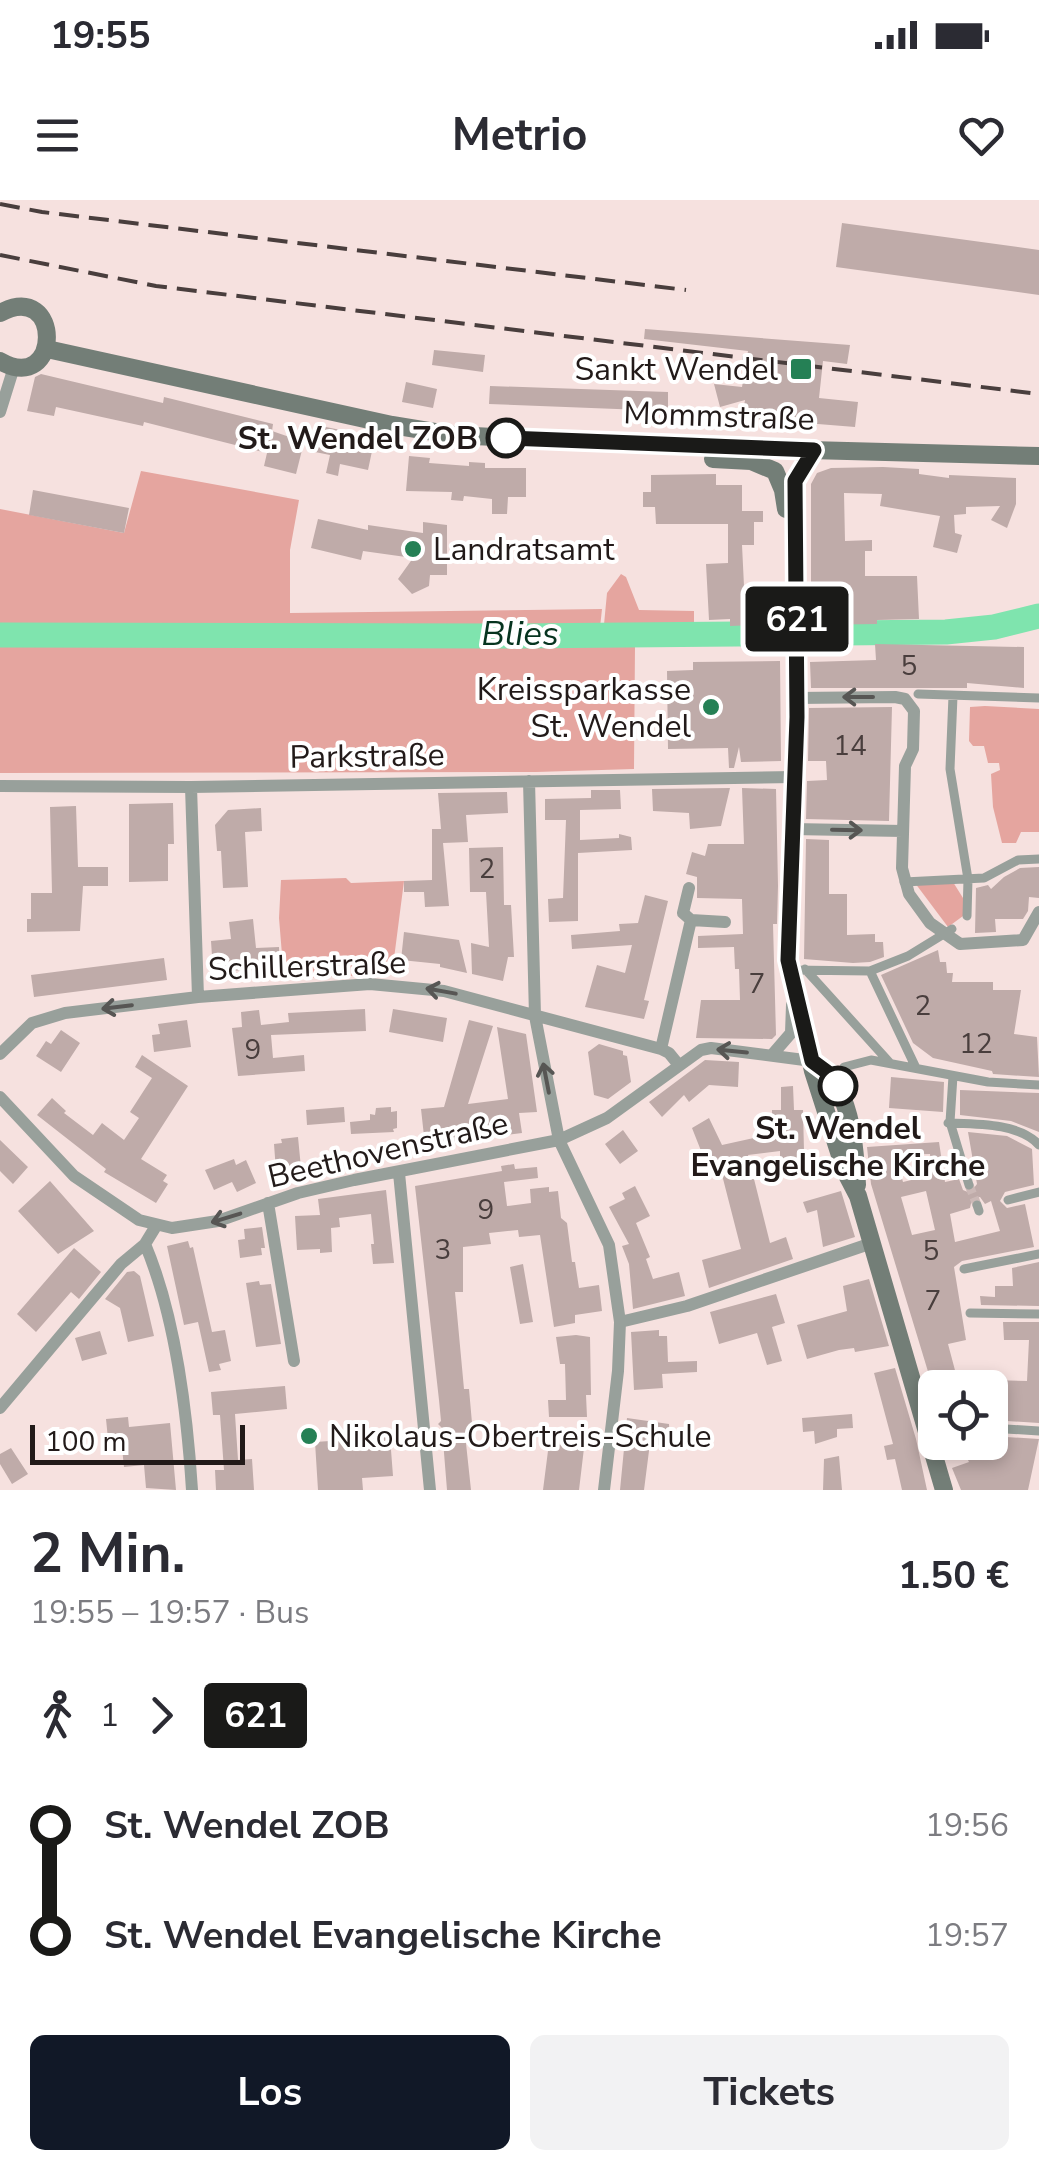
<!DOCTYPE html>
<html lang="de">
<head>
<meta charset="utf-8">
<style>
  :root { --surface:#fff; --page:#f2f2f3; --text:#2b2b33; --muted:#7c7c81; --accent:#111827 }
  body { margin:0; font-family:"Nunito Sans",sans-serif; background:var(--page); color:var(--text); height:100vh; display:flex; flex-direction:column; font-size:38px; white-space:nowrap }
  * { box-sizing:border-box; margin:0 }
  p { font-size:32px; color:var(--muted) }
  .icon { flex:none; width:55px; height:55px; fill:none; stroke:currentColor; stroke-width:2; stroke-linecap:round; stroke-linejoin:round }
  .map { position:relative; height:1290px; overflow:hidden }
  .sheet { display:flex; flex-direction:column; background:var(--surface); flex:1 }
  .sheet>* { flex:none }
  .badge { padding:0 20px; border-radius:8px; font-size:35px; line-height:65px }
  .controls { position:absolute; left:918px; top:1170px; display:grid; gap:20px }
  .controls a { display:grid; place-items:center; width:90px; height:90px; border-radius:15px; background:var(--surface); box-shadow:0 5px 15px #0003; font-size:50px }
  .scale { position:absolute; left:30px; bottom:25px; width:215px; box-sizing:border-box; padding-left:10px; border:5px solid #221a19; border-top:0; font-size:28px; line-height:35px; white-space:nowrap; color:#221a19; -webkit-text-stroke:8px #fff; paint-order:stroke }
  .map>.badge { position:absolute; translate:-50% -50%; box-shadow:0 0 0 5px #fff }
  .legs { display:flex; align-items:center; gap:15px; height:110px; padding:0 30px; font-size:32px }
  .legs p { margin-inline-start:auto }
  .head { display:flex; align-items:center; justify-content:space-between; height:170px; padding:0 30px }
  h1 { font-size:55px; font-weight:700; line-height:75px }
  .primary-button { display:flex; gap:20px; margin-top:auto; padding:20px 30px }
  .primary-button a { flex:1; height:115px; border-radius:15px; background:var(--accent); color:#fff; font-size:40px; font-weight:700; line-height:115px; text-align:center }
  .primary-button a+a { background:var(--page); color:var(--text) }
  ul { padding:0 30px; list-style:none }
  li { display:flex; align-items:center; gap:35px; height:110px; font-size:38px }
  li i { display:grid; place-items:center; width:15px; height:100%; margin:0 12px; background:currentColor }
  li i::after { content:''; width:25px; height:25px; margin:-12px; border:8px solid; border-radius:50%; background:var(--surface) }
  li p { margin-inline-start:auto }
  li:first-child i { background:linear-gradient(#0000 50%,currentColor 0) }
  li:last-child i { background:linear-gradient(currentColor 50%,#0000 0) }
  .status { display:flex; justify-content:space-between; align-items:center; height:70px; padding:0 50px; background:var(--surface); direction:ltr }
  .status svg { height:28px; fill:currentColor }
  header { display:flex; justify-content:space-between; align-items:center; height:130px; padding:0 30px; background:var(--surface); font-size:45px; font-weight:700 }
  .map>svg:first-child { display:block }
</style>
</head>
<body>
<div class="status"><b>19:55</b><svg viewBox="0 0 49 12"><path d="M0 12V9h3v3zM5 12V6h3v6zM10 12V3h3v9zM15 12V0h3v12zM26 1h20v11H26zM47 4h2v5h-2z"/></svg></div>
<header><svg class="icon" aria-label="menu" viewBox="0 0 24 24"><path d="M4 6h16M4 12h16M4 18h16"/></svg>Metrio<svg class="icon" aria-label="heart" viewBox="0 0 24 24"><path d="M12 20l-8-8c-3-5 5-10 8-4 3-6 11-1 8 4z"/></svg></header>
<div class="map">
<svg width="1039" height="1290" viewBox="0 0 1039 1290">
  <rect width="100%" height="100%" fill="#f6e1df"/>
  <!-- green -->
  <path fill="#e5a59f" d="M141,271L299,300L290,350V413L602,409L598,446H635L634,569L536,572L0,573V309L124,333Z
    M621,374L626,377L639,410L694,411V434L603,435L607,393Z
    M985,506L1039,509V632H1021L1016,643H1002L993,607L991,574L1000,570L999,563H988L984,546H973L969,541L970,507Z
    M346,678L351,683L404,681L392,774L284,779L279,718L281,680Z
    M953,682L963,698V716L948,727L915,683Z"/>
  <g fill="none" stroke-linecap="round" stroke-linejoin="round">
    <!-- river -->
    <path stroke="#7fe4ae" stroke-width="25" d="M0,435L516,436L946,432L994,427L1039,416"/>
  </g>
  <!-- building -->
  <path fill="#bfaba9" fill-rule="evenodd" d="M842,23L1039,50V95L836,67Z
    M645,129L850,145L847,164L823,161L819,198L858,202L855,227L742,218L745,200L720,207L714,184L742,187L748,151L644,139Z
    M434,150L485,155L483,172L432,165Z
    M41,174L163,203L164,197L273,224L272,231L304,242L296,274L264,266L267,253L144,222L143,226L56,207L54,216L27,211L35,177Z
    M406,182L437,189L433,208L402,202Z
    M490,186L668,192V211L489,204Z
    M321,226L375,237L368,270L340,264L338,276L326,273L330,255L315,252Z
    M409,256L430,258L429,263L469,266V262L485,263V268H526V297H508L507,314H492V299L464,296L463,301L451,300L452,292L406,291Z
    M883,267L919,269V274L949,278V275L1016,278V304L1007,328L991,320L1000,306L966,307V314L954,315L955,333L962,335L957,353L933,347L940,316L880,306L882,294L844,293L845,341L872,340V351H865V376H917L919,419L877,420V424L811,425V284L817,273L831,268Z
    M716,274V285H742V311H763V322H754V345H742L744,386L780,384L782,424L730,426V419L709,420L706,364L728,363V324H656L655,307H643V292H651V275Z
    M33,290L129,308L124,333L29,315Z
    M318,319L368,330V325L423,333V322L447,325V375H430L429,386L412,394L398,379L413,358L363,351L361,360L311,348Z
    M875,444L1024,447V488L967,483V488H811L810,462L876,460Z
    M780,461L781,561L741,562L739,547L734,568H729L728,548L668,549L667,471L693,470V462Z
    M892,507L889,621L806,619L807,581L827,580L826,561H808L809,508Z
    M730,588L721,626L690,629L689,613L653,611L652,589Z
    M742,588L776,589L778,686L777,724H773L776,835L772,839L696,838L701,800H740L739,769H735L734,747L698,748V736L743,734L742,699L697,698V677L686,674L692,652L705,656L708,644H744Z
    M591,590H620L621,609L580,610V640L619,638V634L631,637L632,650L578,653V721L549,722L548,699L563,698L566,620H545V599L591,598Z
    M507,592L508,613L466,615L468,642L443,643L449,706L425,707L424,692H404V681L432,680V629H441L438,593Z
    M173,603L174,644H168V681L129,682V604Z
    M76,606L78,667H108V686H83L80,731L27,732V719H31V693H52L50,607Z
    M261,608L262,631L245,632L248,687L223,688L221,651H217L215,625L228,610Z
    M806,639L829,640V694H847V735L875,734V742H883L884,757L870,762L853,763L804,759Z
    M503,647L504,705H511L514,757H508L503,781L472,774L471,743L489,747L486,692H470L469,648Z
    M1039,667V698L1029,697L1028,711L1023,719H995L996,732L975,733L976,688L988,685L991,689L1004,677L1020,668Z
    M645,695L668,701L644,800L649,801L644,819L585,807L597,765L625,773L632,745L572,749L571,735L620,731L619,724L638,723Z
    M253,719L256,748L279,747L280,770L213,771L211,741L231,739L229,722Z
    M404,732L459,740L467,773L440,767V764L401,760Z
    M938,750L940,762H946L947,773H953L952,782H993V790H1021L1014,834L1037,837L1039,877L993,874L992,871L933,858L913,843L881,775Z
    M164,758L167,780L34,797L31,775Z
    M365,809L366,831L271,835L273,858L304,855L305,871L238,876L232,828L242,827L241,812L259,810L261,825L289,822L288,813Z
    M393,809L447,818L443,842L389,832Z
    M187,820L191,847L154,852L152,835L160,834L158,824Z
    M469,820L493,826L468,904L508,899L497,827L526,834L537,912L519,913L522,933L425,945L421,909L444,907Z
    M61,830L80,843L61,872L36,856L46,841L51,844Z
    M599,844L623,851V855L627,856L631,882L608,899L594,895L588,852Z
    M142,855L188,886L141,959L167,975L163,981L168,984L156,1003L104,972L106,969L37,915L52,898L66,911L64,913L93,935L102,923L124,940L139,918L130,912L152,878L135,867Z
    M705,860L739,862L738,887L709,885L689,902L684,895L662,917L649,902Z
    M891,877L944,882L943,912L889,908Z
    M793,886L794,910H803L804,951H797V958L780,959V951L748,955L770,1043L786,1037L793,1059L709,1088L702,1060L741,1049L720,967L709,971L692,928L709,918L722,945L772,934V910H781V887Z
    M960,890L1039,893V932L1011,921L960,915Z
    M344,907L345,922L307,925L306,910Z
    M391,907V912L397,911V928L393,929L394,932L351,934L350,922L370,920V914L375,915L376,908Z
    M623,930L638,951L620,964L605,944Z
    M968,932L1007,936L1032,949L1034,985L1005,992L1000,1001L1007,1008L1025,1004L1034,1047L962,1061L954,1067L966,1140L948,1144L956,1174L971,1171L976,1188H933L871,984L867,947L939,942L945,982L959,979L963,990L970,993L977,984ZM930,954L932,975L903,982L895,955ZM926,991L935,1030L912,1035L901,997ZM980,997L985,1004L991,1001L1000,1031L955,1042L950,1014L970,1008L972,999Z
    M298,937L301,968L276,971L274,944L282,943L281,939Z
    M0,940L28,967L13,984L0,971Z
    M234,959L236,965L246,960L256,983L237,992L232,982L214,990L205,970Z
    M514,964L515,969L537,967L538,978L504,982L507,1006L531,1003L530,989L549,987V992L558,991L561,1018L567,1023L572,1062H575L579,1088L599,1085L602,1111L575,1115V1123L554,1127L540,1035L519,1037L518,1030L489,1033L491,1044L463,1047V1092H455L464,1189H469L472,1223L473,1233L465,1234L471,1290H447L442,1228L438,1224L441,1221L439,1200L415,986L502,971L501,966Z
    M50,981L94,1031L58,1054L18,1011Z
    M635,986L650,1016L636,1023L650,1057L646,1059L653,1079L679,1072L685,1096L633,1109L629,1064L622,1046L629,1044L609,1007L625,999L622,993Z
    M386,990L394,1063L373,1064L371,1044H374L371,1014L339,1018L340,1027L331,1028L332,1052L320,1053V1049L297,1050L295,1016L320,1015L318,999Z
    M841,991L855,1037L823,1047L817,1010L807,1013L803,1002Z
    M262,1027L265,1048H261L262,1055L240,1058L238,1040L245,1039L244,1029Z
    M188,1041L190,1048L193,1047L212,1132L225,1130L231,1161L219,1164L221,1170L209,1172L198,1122L184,1125L167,1046Z
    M74,1048L101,1072L79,1099L71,1092L36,1132L17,1114Z
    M1039,1062V1106L981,1105L980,1096L995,1097V1086H1013L1012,1068Z
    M523,1064L533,1122L520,1124L510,1067Z
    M134,1071L140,1076L154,1136L128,1142L120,1108L105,1099L127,1072Z
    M869,1079L889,1146L855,1152L854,1148L839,1150L807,1159L797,1125L847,1111L843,1086Z
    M259,1081L260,1085L271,1084L281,1144L256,1147L246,1083Z
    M776,1094L785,1123L772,1127L782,1161L767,1165L757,1133L719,1144L710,1112Z
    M1003,1122H1039V1223L992,1220V1180L1027,1181L1029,1140H1004Z
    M659,1130V1136H667L668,1162L697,1161V1172L662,1174L663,1188L634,1190L631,1132Z
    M100,1131L107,1154L82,1161L75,1138Z
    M576,1135L590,1137L591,1195H586L587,1217H549L548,1200H566L565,1164H560L556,1137Z
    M895,1168L916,1239L927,1290H902L895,1259L887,1260L884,1246L893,1244L874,1173Z
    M285,1186L287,1209L235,1214L238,1260L252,1259L254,1290H216L215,1270H224L220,1215H213L211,1192Z
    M852,1214L853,1228L837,1229V1237L815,1244L814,1231L803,1232L802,1218Z
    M128,1217L129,1227L170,1223L176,1290L146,1288L144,1265L124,1267L122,1248L109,1249L106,1219Z
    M627,1218L669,1224L670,1248L650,1243L644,1290H620Z
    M990,1236L1039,1239L1028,1290H961L952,1268L969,1262L967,1258L979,1257V1242H990Z
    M390,1237L393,1276L362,1278L363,1290H318L315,1242Z
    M549,1243L584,1248L579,1290H543Z
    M11,1248L28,1274L12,1284L0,1264V1254Z
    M839,1256L842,1290H823L824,1259Z"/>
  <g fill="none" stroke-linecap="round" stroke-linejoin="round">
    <!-- pedestrian-tunnel -->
    <path stroke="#ccb9b7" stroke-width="9" stroke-dasharray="9 4.5" stroke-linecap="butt" d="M969,985L977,1005"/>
    <!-- pedestrian -->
    <path stroke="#98a09b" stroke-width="9" d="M918,494L1039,498
      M953,496L950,569L968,679L967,716
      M904,682L984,678L1018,660L1039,659
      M805,769L890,863
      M790,770L870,771L916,868
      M870,771L908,756L952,729
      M844,867L871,860L988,882L1039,885
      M953,876L950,922L969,985
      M948,923C976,924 1020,923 1039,945
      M1008,1000L1039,992
      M977,1005L979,1011
      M964,1069L1039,1054
      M970,1113L1039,1114
      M990,1228L1039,1231"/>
    <!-- minor -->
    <path stroke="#98a09b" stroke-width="12" d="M0,212L14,167
      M796,498L895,497L905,499L914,511L913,549L905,566L902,668L909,694L930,723L960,744L1023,740L1039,712
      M529,581L535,816L559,940L609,1045L620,1122L618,1171L604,1290
      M0,586L191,587L794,577
      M191,587L198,797
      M792,629L903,631
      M689,688L683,713L691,720
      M661,849L691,720L725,722
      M0,854L32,823L65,813L198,797L370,784L444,791L661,849L669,853L678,864
      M772,855L791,833L792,805
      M0,897L74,976L139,1020L172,1028L218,1021L298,993L354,980L559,940L607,918L701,850L711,848L812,861
      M399,973L430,1290
      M268,1003L294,1161
      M145,1044C176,1117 187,1211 192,1290
      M620,1122L687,1106L872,1043
      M0,1208L121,1064L145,1044L156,1026"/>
    <!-- secondary -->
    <path stroke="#737e77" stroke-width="18" d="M0,113C63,79 62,196 0,161
      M47,149L392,225L453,235L730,248L1039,256
      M813,250L795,281L797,517L788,760L813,871L845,971L858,996L944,1290
      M713,259L751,261L775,271L783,290L786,309
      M812,861C851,882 855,945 857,985"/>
    <!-- rail -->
    <path stroke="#493e3d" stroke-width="4" stroke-dasharray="20 10" stroke-linecap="butt" d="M0,4L42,12L686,90
      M0,55L156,86L1039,194"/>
  </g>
  <!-- one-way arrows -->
  <defs><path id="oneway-shaft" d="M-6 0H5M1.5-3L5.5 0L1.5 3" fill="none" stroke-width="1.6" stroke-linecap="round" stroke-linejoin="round" transform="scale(2.5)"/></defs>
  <g stroke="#575654">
    <use href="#oneway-shaft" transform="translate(858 497) rotate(-180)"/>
    <use href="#oneway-shaft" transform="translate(847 630) rotate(1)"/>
    <use href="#oneway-shaft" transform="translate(441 791) rotate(-170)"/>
    <use href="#oneway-shaft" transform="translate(117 807) rotate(173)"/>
    <use href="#oneway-shaft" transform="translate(732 851) rotate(-174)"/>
    <use href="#oneway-shaft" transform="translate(546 878) rotate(-101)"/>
    <use href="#oneway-shaft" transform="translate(226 1018) rotate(163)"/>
  </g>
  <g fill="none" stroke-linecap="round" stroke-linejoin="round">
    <defs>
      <path id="line-1" d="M506,238L814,250L795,281L797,517L788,760L812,861L831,875L838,886"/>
    </defs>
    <!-- line-1 casing -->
    <use href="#line-1" stroke="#fff" stroke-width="22"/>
    <!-- line-1 -->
    <use href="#line-1" stroke="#1a1a18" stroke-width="15"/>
  </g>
  <!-- markers -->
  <g fill="#258055" stroke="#fff" stroke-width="4">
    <rect x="789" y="157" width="24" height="24" rx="5"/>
    <circle cx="413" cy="349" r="10"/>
    <circle cx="711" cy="507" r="10"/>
    <circle cx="309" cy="1236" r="10"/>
  </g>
  <g fill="#fff" stroke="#1a1a18" stroke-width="5">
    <circle cx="506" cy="238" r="18"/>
    <circle cx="838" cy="886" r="18"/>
  </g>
  <g text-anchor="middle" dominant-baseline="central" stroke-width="8" stroke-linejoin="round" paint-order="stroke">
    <!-- number labels -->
    <g font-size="28" fill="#493e3d">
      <text x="909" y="466">5</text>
      <text x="850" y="546">14</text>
      <text x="487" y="669">2</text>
      <text x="757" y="784">7</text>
      <text x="923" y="806">2</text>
      <text x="976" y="844">12</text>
      <text x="253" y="850">9</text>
      <text x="486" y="1010">9</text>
      <text x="443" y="1050">3</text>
      <text x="931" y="1051">5</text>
      <text x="933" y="1101">7</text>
    </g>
    <!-- poi labels -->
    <g font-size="32" fill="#221a19" stroke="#fff" text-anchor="end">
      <text x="778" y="169">Sankt Wendel</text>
      <text x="433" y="349" text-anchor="start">Landratsamt</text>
      <text x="691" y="489">Kreissparkasse<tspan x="691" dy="37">St. Wendel</tspan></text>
      <text x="329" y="1236" text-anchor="start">Nikolaus-Obertreis-Schule</text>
    </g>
    <!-- street labels -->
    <g font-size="32" fill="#221a19" stroke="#fff">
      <text transform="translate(719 216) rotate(2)">Mommstraße</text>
      <text transform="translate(367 556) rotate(-1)">Parkstraße</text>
      <text transform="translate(307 766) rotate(-2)">Schillerstraße</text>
      <text transform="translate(388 950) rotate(-13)">Beethovenstraße</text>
    </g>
    <!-- stop labels -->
    <g font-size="32" font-weight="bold" fill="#221a19" stroke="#fff" text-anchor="end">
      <text x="478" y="238">St. Wendel ZOB</text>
      <text x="838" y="928" text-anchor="middle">St. Wendel<tspan x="838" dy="37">Evangelische Kirche</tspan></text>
    </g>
    <!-- water labels -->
    <g font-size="35" font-style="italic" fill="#06341f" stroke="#fff">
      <text x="520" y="433">Blies</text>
    </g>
  </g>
</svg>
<div class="controls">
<a><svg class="icon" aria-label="locate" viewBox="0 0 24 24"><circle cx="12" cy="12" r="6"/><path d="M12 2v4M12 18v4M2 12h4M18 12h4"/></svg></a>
</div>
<div class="scale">100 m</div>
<b class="badge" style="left:797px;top:419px;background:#1a1a18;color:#fff">621</b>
</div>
<section class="sheet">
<div class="head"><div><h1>2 Min.</h1><p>19:55 – 19:57 · Bus</p></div><b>1.50 €</b></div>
<div class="legs"><svg class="icon" aria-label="walk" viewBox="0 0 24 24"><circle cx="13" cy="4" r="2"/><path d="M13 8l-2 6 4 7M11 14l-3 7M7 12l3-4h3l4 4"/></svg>1<svg class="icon" aria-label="forward" viewBox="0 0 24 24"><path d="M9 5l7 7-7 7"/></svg><b class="badge" style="background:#1a1a18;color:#fff">621</b></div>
<ul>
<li><i style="color:#1a1a18"></i><b>St. Wendel ZOB</b><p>19:56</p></li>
<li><i style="color:#1a1a18"></i><b>St. Wendel Evangelische Kirche</b><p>19:57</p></li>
</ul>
<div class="primary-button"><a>Los</a><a>Tickets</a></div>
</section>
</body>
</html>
